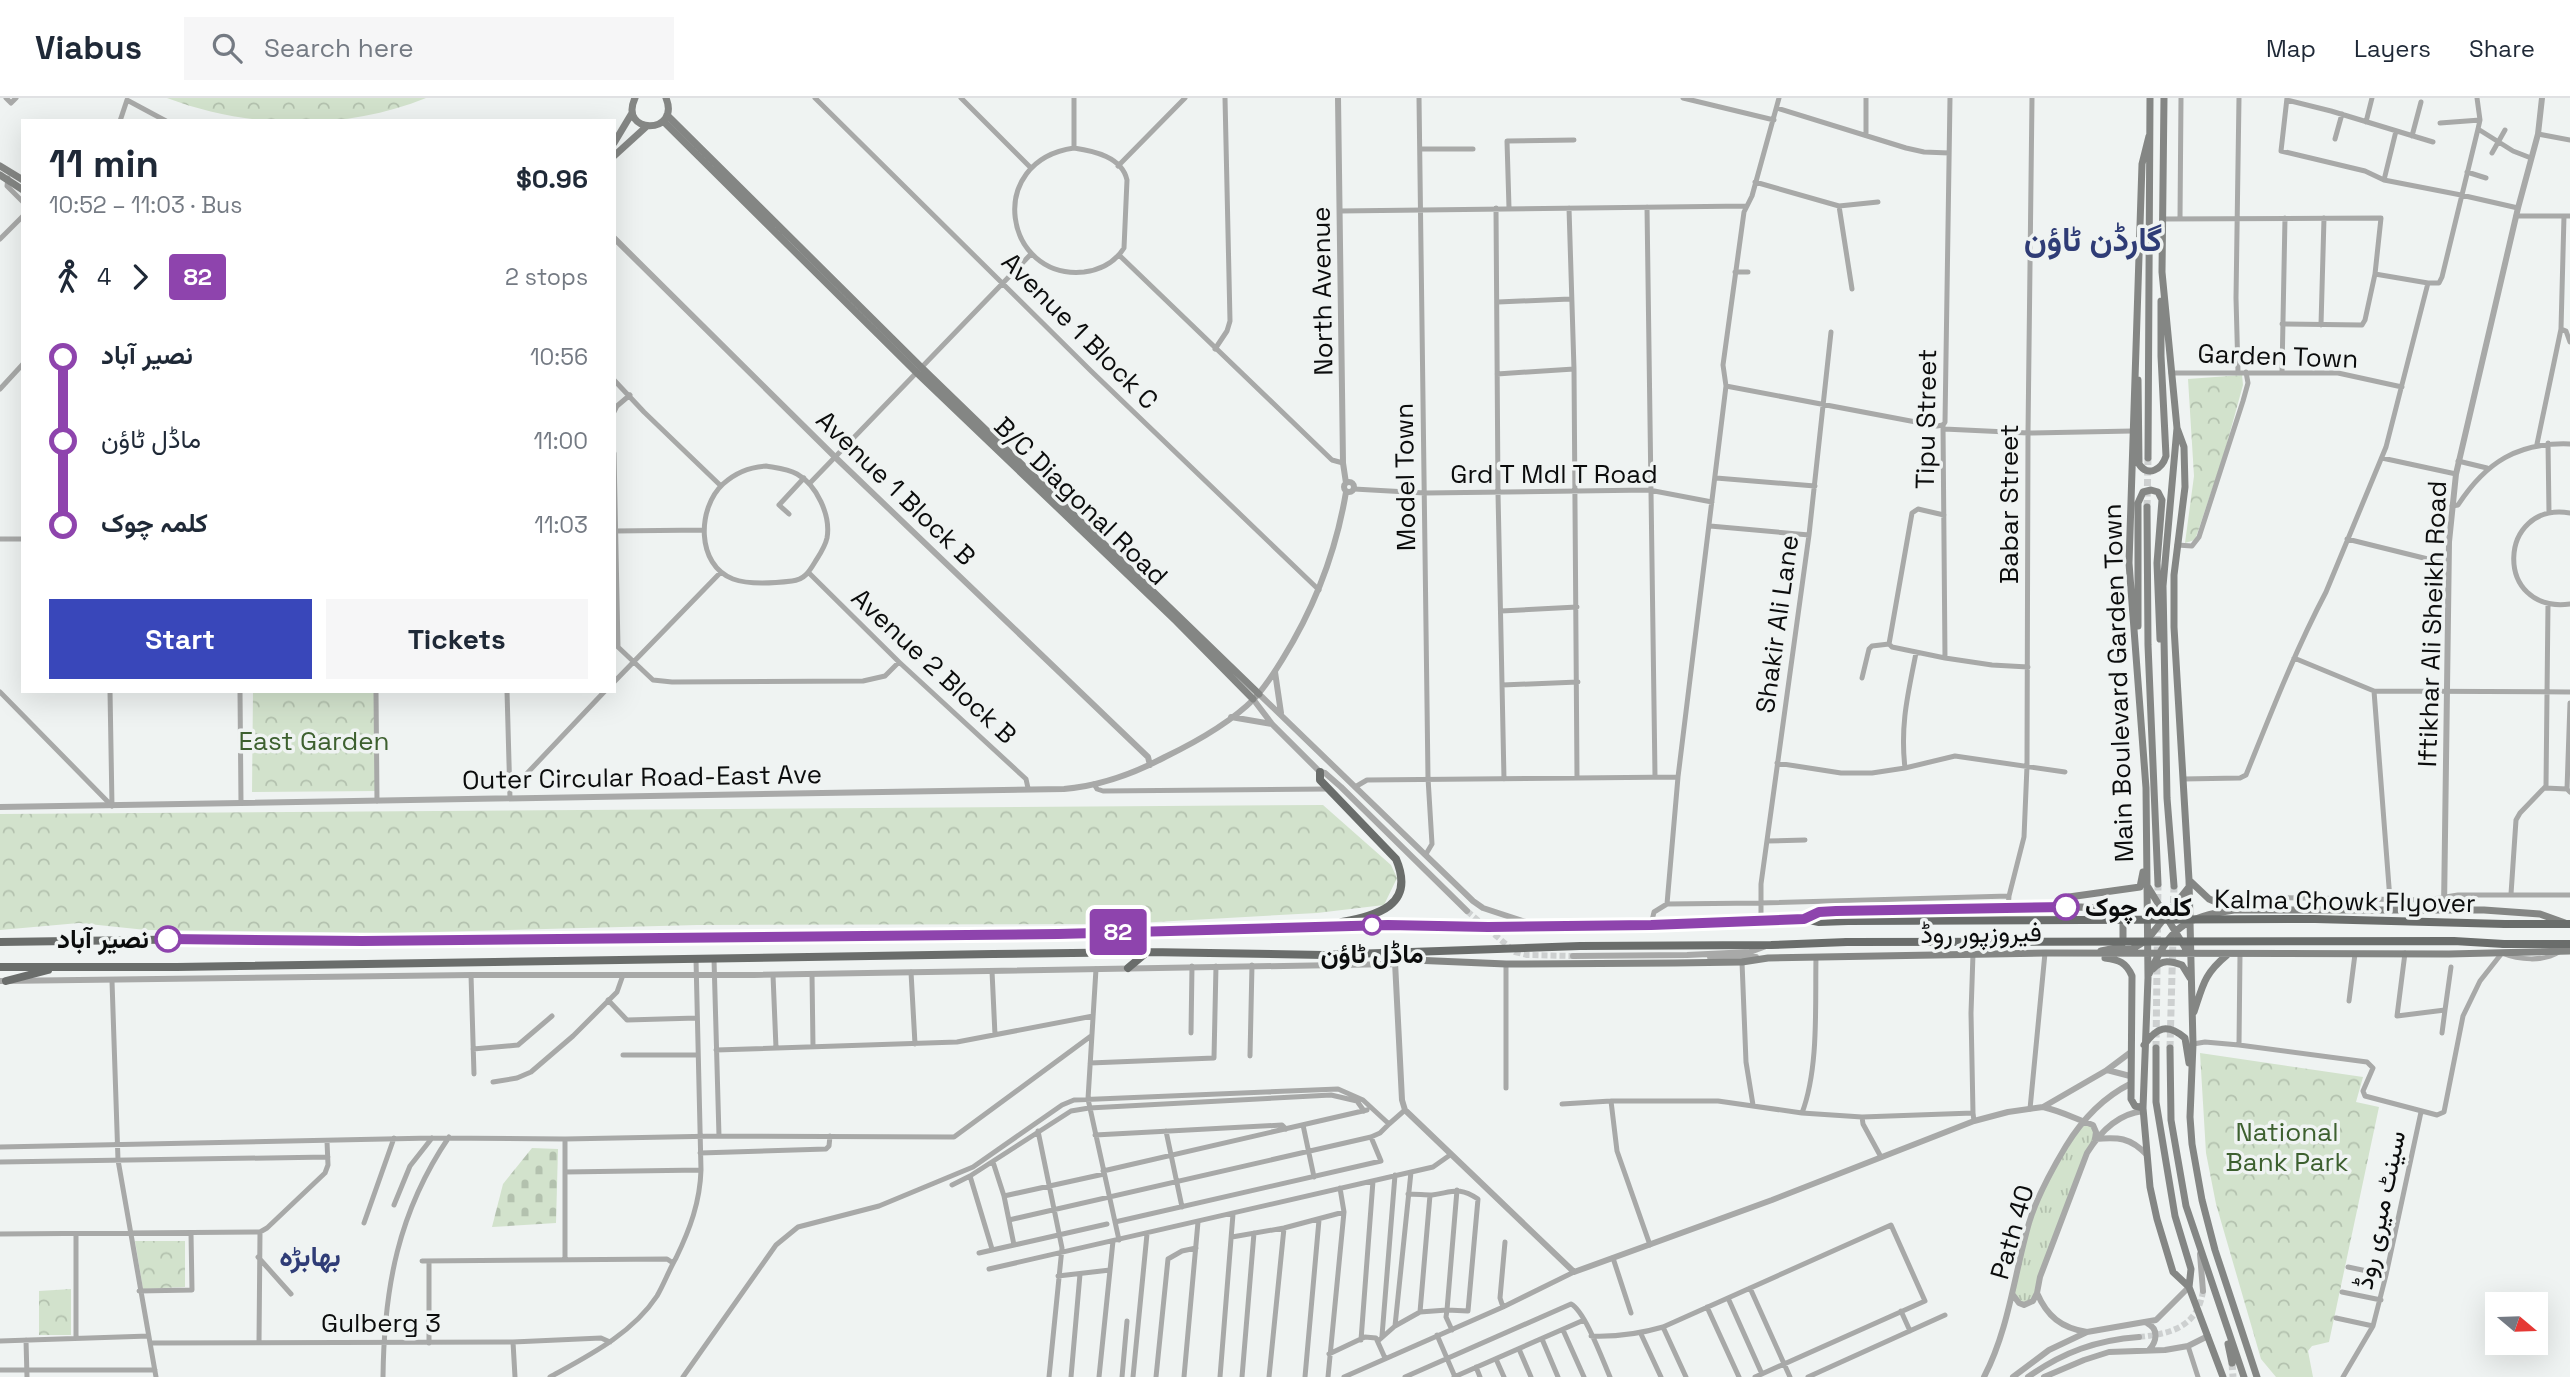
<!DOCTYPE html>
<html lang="en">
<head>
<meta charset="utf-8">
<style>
  :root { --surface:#fff; --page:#f6f6f7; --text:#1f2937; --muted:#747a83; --line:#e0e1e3; --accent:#3947ba }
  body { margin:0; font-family:"Space Grotesk",Vazirmatn,sans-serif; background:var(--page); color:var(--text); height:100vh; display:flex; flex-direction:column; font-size:26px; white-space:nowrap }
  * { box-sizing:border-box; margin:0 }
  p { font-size:23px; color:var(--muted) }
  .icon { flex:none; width:38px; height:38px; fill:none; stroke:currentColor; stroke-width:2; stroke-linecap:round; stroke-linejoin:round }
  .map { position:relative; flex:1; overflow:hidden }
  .panel { position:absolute; left:21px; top:21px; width:595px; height:574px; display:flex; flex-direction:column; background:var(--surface); border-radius:0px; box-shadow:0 7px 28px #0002 }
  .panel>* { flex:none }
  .badge { padding:0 14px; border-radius:5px; font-size:24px; line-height:46px }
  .needle { width:46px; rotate:109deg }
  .fabs { position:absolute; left:2485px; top:1194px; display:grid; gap:14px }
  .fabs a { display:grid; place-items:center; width:63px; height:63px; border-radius:0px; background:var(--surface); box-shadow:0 7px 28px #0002; font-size:35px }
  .map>.badge { position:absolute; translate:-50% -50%; box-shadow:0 0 0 4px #fff }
  .legs { display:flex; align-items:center; gap:10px; height:77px; padding:0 28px; font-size:23px }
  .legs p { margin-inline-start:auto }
  .summary { display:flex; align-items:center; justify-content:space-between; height:119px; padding:0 28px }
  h1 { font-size:38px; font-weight:800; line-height:52px }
  .action { display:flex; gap:14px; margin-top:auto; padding:14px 28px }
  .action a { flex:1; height:80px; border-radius:0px; background:var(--accent); color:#fff; font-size:28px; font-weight:800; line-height:80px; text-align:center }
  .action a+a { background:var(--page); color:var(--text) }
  ul { padding:0 28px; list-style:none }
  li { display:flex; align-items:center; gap:24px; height:84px; font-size:26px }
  li i { display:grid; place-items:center; width:10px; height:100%; margin:0 9px; background:currentColor }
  li i::after { content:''; width:18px; height:18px; margin:-9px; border:5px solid; border-radius:50%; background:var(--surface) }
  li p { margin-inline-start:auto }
  li:first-child i { background:linear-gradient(#0000 50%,currentColor 0) }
  li:last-child i { background:linear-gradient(currentColor 50%,#0000 0) }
  header { display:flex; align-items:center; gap:42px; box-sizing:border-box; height:98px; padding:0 35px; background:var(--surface); border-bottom:2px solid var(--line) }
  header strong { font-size:33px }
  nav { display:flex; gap:38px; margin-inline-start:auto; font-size:24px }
  .search { width:490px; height:63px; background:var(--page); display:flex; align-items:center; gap:18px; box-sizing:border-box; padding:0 24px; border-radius:0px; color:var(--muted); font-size:26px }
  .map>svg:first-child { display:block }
</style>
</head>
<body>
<header>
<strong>Viabus</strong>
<div class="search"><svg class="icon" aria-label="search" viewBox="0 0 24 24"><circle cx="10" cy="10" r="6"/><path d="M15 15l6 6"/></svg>Search here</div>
<nav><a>Map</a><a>Layers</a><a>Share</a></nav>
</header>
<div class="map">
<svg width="2570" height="1279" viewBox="0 0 2570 1279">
  <defs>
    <pattern id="grass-tufts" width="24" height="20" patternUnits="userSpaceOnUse" patternTransform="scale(1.75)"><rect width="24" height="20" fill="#d2e2cc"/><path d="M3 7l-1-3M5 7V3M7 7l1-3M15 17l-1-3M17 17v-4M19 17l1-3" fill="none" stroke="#b3c1ae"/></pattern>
    <pattern id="cemetery-stones" width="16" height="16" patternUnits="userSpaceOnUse" patternTransform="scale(1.75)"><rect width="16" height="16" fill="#d2e2cc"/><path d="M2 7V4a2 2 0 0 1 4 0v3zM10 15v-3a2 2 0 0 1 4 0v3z" fill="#b3c1ae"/></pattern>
    <pattern id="park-crowns" width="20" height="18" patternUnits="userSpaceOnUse" patternTransform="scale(1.75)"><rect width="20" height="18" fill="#d2e2cc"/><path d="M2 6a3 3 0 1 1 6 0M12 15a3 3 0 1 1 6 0" fill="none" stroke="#b3c1ae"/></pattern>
  </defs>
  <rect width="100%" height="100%" fill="#eff3f2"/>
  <!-- grass -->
  <path fill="url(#grass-tufts)" d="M2081,1024L2090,1026L2096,1034L2033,1203L2024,1207L2013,1197L2036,1104Z"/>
  <!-- cemetery -->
  <path fill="url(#cemetery-stones)" d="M532,1050L558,1051L556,1125L492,1129L503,1086Z"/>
  <!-- park -->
  <path fill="url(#park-crowns)" d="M167,0H426C345,33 249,31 167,0Z
    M2242,277L2243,287L2224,356L2195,442L2185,445L2194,378L2188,281Z
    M253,593H374L378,693L252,694Z
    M1323,707L1391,767L1397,780L1384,807L1317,815L1120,826L697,827L393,835L146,832L79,825L0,832V716Z
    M2200,955L2363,979L2356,1004L2379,1009L2329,1244L2312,1248L2308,1253L2313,1279H2276L2261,1261L2216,1106L2206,1055Z
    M135,1143H185V1189L143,1191Z
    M71,1191V1237H39V1193Z"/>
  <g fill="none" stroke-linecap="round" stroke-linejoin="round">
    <!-- tertiary-tunnel -->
    <path stroke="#cdd0d0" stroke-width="6" stroke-dasharray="6 3" stroke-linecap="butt" d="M1467,813L1515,854L1527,857L1573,858
      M2139,1239C2170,1236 2198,1229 2203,1193"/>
    <!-- secondary-tunnel -->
    <path stroke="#cdd0d0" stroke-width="7" stroke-dasharray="7 3.5" stroke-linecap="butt" d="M2147,409L2148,360
      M2173,826L2174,788
      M2156,950L2158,786
      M2170,950L2173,838
      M2232,1265L2233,1279"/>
    <!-- minor -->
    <path stroke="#a8a9a8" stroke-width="5" d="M6,0L11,5L16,0
      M815,0L1091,273L1319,492
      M961,0L1030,69
      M1419,0L1428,680L1432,746L1426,756
      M1683,0L1774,22
      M1866,0V37
      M1950,0L1945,324L1943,327L1945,560L1992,567L2028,569
      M2287,0L2281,53L2365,73L2384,82L2461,97L2518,110
      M2287,2L2331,13L2433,44
      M1777,10L1906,50L1924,54L1949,55
      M120,23L127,2L166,23
      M2366,24L2372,0
      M2440,25L2480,22
      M2478,31L2513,53L2531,60
      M2538,36L2570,42
      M2412,38L2421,4
      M2335,41L2342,16
      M1074,50C1094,53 1122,59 1127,82L1124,150C1115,164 1100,172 1084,174C1004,182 984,63 1074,50Z
      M1074,50V0
      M1421,51H1473
      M2492,55L2505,32
      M1118,68L1185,0
      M2467,74L2486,80
      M8,80L7,88L23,104
      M2384,82L2396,33
      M1755,84L1839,108L1878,104
      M1839,108L1852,191
      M1647,109L1655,678
      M1496,110L1498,395L1504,681
      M1509,110L1507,43L1574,42
      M1569,110L1574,271L1577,680
      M1340,113L1746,108
      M2516,118H2564
      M2570,118H2564L2561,231L2566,233L2570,244
      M2180,120L2181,0
      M2162,121L2381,120L2375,176L2365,222L2362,227L2282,226
      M0,141L23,118
      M1119,157L1332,362L1343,365
      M1735,174H1748
      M2428,185H2439L2442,179L2478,31L2480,22L2477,0
      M1498,204L1570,201
      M2321,227L2324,120
      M1215,251L1227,233L1230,223L1225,0
      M2238,274L2236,200L2239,0
      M2282,274L2285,120
      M2171,275H2338L2402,289
      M1497,276L1574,271
      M614,282L644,314L721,388
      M1726,288L1937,328L1943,327
      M0,291L23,266
      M614,314L617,308L630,297
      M1944,331L2028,335L2132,333
      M2548,345L2549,415
      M2537,346L2561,231
      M614,355L618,549L653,582L672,584L863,583L885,578L899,564
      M2382,360L2456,376
      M2458,363L2487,370
      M766,368C777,370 788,371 797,376C817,387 831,418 827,440C825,449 820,456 815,464C809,474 804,482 792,483C775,485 749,487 733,481C696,467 697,410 723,386C736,374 749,369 766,368Z
      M1716,380L1815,388
      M810,385L1031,156
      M1354,391L1425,395L1649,392L1712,404
      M2452,408L2458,407C2486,364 2518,344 2570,346
      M2570,415C2497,403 2493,516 2570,506
      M789,416L779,407L804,380
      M1710,428L1809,437
      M615,433L703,432
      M0,441H23
      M2347,441L2448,466
      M2177,447L2192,448L2199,439L2243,303L2248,285L2246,274
      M809,475L899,564L1026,681L1028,690
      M1501,513L1577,509
      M1889,546L1912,415L1918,411L1944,417
      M2294,560L2374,593L2570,594
      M1862,580L1869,551L1872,548L1889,546L1892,549L1945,560
      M614,584L721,474
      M1502,587L1578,584
      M110,593L112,708
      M240,593L241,705
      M376,593L377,703
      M507,593L510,700
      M2374,593L2390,802
      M0,594L112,708
      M1777,665L1841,675H1872L1905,670L1955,658L2065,674
      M1905,670C1900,627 1908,596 1916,555
      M2183,681L2240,680L2246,677C2271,615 2295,553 2326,494L2386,349L2428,185L2375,176
      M1094,686L1097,691L1103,693L1328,691
      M1355,689L1367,682L1678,679
      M510,690L516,687L605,593
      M2545,690L2567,691L2570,694
      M2567,691L2570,605
      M1767,743L1805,742
      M2511,796L2516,722L2520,715L2546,688L2548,506
      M1667,806L1678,679L1726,288L1723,267L1744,114L1752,98L1779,0
      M2008,811L2009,798L2024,739L2027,668L2028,335L2032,0
      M2235,812V799L2427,802L2458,797H2570
      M1761,823V786L1809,437L1831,234
      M1651,827L1654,814L1667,806L1760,805L2009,798
      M2405,855L2397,918L2445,912L2451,869
      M714,861L719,1038L954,1039L1091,938
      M1742,864L1746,964L1753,1007
      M1096,871L1088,1001L1119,1142
      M992,873L995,937
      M911,874L915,946
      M812,876L813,949
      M471,877L474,976
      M773,877L776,950
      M112,883L118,1062L156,1279
      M608,902L627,922L697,920
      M2349,903L2355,856
      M1191,935L1192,868
      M2442,935L2445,912
      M2193,946L2205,944L2239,947L2367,964L2373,970L2363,993L2365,998L2437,1017L2444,1014L2445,1009L2463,918L2480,883L2502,855C2519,862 2543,864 2559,854
      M2239,947L2240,856
      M473,951L518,947L552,918
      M716,952L957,944L1093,918
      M623,957H698
      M1250,958L1252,867
      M1090,965L1214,960L1216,868
      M493,984L517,980L531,974L573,938L617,894L623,877
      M1506,990V866
      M1611,1003L1617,1053L1650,1147
      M1562,1006L1611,1003H1718L1802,1015L1862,1019L1973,1015L1974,1023
      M2030,1011L2045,855
      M1802,1015C1819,970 1815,907 1816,859
      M1973,1015L1971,915L1973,856
      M1862,1019L1863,1026L1881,1059
      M1303,1027L1314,1079
      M1038,1033L1062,1150L1049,1279
      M1166,1033L1182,1109
      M1095,1037L1282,1027L1286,1031
      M0,1049L432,1040L565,1041L719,1038
      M700,1055L826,1051L829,1048L830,1038
      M0,1064L328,1059
      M993,1064L1004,1098L1014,1147
      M1103,1073L1367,1012
      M565,1074L701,1072
      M952,1087L970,1078
      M1408,1096C1416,1096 1425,1097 1432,1097C1453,1094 1459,1088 1478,1101L1468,1213L1447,1212L1457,1092
      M1004,1098L1104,1076
      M394,1107L410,1068L432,1040
      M1009,1122L1371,1039L1380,1035L1389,1026
      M1115,1124L1381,1063L1371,1039
      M364,1125L394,1040
      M0,1136L260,1134L267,1130L325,1075L328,1067L327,1043
      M1232,1139L1284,1130L1344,1114
      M992,1151L970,1078L1071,1013L1089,1010L1331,997L1357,1003L1364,1013
      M979,1155L1107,1126
      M258,1159L291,1196
      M1613,1160L1631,1215
      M565,1162V1041
      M422,1163L667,1161L673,1165
      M2348,1169L2386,1177
      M989,1171L1433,1069L1450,1057
      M1058,1178L1110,1172
      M1750,1190L1790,1279
      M139,1193L192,1192L191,1135
      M2342,1194L2381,1202
      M1728,1200L1762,1276
      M1503,1209L1500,1200L1505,1144
      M1707,1209L1739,1279
      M1901,1213L1910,1233
      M1420,1214L1430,1097
      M2336,1220L2373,1228
      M1395,1228L1420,1214L1447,1212L1446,1219L1452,1232
      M1663,1229L1686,1279
      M1563,1232L1584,1279
      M1641,1236L1661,1279
      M1437,1237L1455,1279
      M1382,1238L1395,1077
      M1591,1238C1617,1239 1639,1236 1663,1229L1891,1127L1925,1203L1755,1279
      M76,1240V1136
      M1542,1241L1558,1279
      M26,1242L27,1279
      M1361,1242L1373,1083
      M0,1243L149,1238
      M1378,1243L1395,1228L1411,1074
      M259,1244L260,1134
      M513,1244L515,1279
      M150,1245L513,1244L601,1240L610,1244
      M429,1245V1164
      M2188,1248L2198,1279
      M1519,1251L1531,1279
      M1329,1256L1365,1239L1376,1240L1385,1260
      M1496,1261L1504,1279
      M1476,1269L1480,1279
      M0,1272H155
      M383,1279C384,1190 398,1114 449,1039
      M550,1279C588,1258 632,1236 657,1198C664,1186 669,1172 676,1160C690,1131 700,1104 701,1072L696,861
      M683,1279L776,1147L798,1129L879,1108L973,1069L1062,1007L1074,1002L1338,991L1363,1002L1389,1026L1405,1012
      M1071,1279L1080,1176
      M1099,1279L1113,1143
      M1122,1279L1127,1223
      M1133,1279L1147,1136
      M1156,1279L1168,1161L1182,1153L1196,1150
      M1184,1279L1198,1124
      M1220,1279L1233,1116
      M1242,1279L1254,1135
      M1269,1279L1284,1130
      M1305,1279L1319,1122
      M1328,1279L1344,1114L1340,1090
      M1344,1279L1503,1209L1574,1174
      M1405,1279L1571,1206C1585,1213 1603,1263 1610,1279
      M1454,1279L1584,1222
      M1808,1279L1945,1217
      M2343,1279L2373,1228L2386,1177L2421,1014"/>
    <!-- tertiary -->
    <path stroke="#a8a9a8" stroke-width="6" d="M1338,0L1343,365L1346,385
      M614,140L835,359L1148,659L1150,667
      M1344 389a5 5 0 1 1 10 0a5 5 0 1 1-10 0Z
      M1275,574L1281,615
      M1259,596L1473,803L1483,810L1535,827
      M1253,601L1272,626L1320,674L1325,675L1341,689L1467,813
      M1231,619L1272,626
      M0,709L1064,691C1099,688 1135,675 1165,659C1196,644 1230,625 1254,601C1265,589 1274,575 1282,562C1315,509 1336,454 1346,394
      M2444,811L2449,444L2456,376L2518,110L2538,36L2542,0
      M1573,858L1687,857L1750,854L1766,848
      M1710,859H1756
      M1395,864L1402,1002L1405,1012L1574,1174L1772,1102L1974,1023L2008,1014L2043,1009L2107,972L2131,954
      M0,883L471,877H754L1395,866
      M2107,972L2130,978
      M2043,1009C2061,1013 2076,1021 2093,1027L2096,1034L2095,1041C2118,1039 2130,1039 2147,1057
      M2200,1156L2203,1193
      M2013,1197L2019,1205L2024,1207L2033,1203L2037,1195
      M2147,1225C2159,1231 2157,1243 2149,1252
      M2087,1234C2061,1230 2047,1218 2037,1195L2040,1179L2087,1055C2100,1034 2117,1016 2143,1013
      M1984,1279C2009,1231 2014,1177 2029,1125C2037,1098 2051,1073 2066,1048C2082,1022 2102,1000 2130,986
      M2013,1279L2049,1252L2087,1234L2156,1222L2189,1189
      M2028,1279C2063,1254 2097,1242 2139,1239
      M2044,1279L2084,1262L2109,1254L2165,1252L2188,1248L2208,1238"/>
    <!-- secondary -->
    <path stroke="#848684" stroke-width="7" d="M635,0C618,37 681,37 666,0
      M2164,0L2162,174L2177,330L2163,488L2167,700L2174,788
      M667,17L922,270L1259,596
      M663,23L917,275L1176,523L1253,601
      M2149,38L2142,66L2129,465L2146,690L2148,880L2143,1010L2150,1089L2157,1121L2173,1174L2189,1189L2223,1279
      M614,45L632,15
      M614,58L647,28
      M0,68L23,82
      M0,77L23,92
      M2138,282L2139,366C2148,380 2162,371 2166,358L2161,258V203
      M2177,330L2184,349L2185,389L2174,477V529L2189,782L2193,946L2190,1019L2192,1046L2202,1102L2215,1152L2257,1279
      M2148,360L2150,0
      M2147,409L2148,547L2158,786
      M2138,528V405L2143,394L2151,392L2158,394L2162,402L2157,465L2160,541
      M2190,783L2209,801L2235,812H2484L2540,816L2565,825
      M2148,789L2189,856
      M2051,809L2069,799L2140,789L2143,774
      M1804,821L1819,814L1836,813L2081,809L2113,811L2123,819V845L2116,850L2101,853
      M2119,852L2132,851L2147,842L2189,789
      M1395,856L1413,862L1506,866L1675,865L1742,864L1768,860L2045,855L2449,856L2570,853
      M2105,860C2119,862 2126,864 2132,878L2131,1001L2135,1008L2143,1010
      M2153,871C2162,861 2171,863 2182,867L2190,880
      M2149,876C2170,830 2184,819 2234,812
      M2194,914C2203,887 2204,876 2227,857
      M2144,947C2157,929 2167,925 2185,940L2189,965
      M2156,950V1004L2175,1118L2191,1171L2189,1189
      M2170,950L2171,1022L2186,1108L2244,1279
      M2228,1246L2232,1265"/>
    <!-- primary -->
    <path stroke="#6a6d6b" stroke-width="8" d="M1320,674V682L1396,761C1416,808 1377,817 1342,824
      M2505,826H2570
      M0,844L210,841L362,843L1058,836L1388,827L1488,829L1651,827L1804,821L1819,824L1848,823
      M2504,846H2570
      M0,869H177L993,856L1147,854L1324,857L1580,848L1771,847L1847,844
      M1128,870L1147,854
      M6,883L48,872"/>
    <!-- primary-bridge -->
    <path stroke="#6a6d6b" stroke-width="8" d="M1848,823L2315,821L2505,826
      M1847,844L2454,843L2504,846"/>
  </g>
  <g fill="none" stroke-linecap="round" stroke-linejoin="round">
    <defs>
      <path id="line-1" d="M168,841L362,843L1058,836L1388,827L1488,829L1651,827L1804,821L1819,814L1836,813L2066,809"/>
    </defs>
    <!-- line-1 casing -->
    <use href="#line-1" stroke="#fff" stroke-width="16"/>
    <!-- line-1 -->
    <use href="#line-1" stroke="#8e44ad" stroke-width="10"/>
  </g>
  <!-- markers -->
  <g fill="#fff" stroke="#8e44ad" stroke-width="3.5">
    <circle cx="2066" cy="809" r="12"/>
    <circle cx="1372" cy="827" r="9"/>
    <circle cx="168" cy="841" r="12"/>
  </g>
  <g text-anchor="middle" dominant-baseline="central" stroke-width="7" stroke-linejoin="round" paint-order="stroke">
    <!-- street labels -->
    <g font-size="26" fill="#0b0c0c" stroke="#eff3f2">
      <text transform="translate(1322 193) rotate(-91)">North Avenue</text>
      <text transform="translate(1080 233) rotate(45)">Avenue 1 Block C</text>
      <text transform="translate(2278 258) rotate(2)">Garden Town</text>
      <text transform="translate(1926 321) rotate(-89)">Tipu Street</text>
      <text x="1554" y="376">Grd T Mdl T Road</text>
      <text transform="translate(1405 379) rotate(-91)">Model Town</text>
      <text transform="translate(896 390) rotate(44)">Avenue 1 Block B</text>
      <text transform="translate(1081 403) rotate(44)">B/C Diagonal Road</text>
      <text transform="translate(2009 406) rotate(-90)">Babar Street</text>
      <text transform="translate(1777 526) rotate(-82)">Shakir Ali Lane</text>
      <text transform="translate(2432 526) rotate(-88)">Iftikhar Ali Sheikh Road</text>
      <text transform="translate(934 568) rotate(43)">Avenue 2 Block B</text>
      <text transform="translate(2118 585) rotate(-92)">Main Boulevard Garden Town</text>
      <text transform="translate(642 679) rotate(-1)">Outer Circular Road-East Ave</text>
      <text transform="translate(2345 803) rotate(1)">Kalma Chowk Flyover</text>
      <text transform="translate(1981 835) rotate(-1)">فیروزپور روڈ</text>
      <text transform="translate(2380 1112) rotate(-78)">سینٹ میری روڈ</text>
      <text transform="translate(2012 1134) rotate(-74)">Path 40</text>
      <text x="381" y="1225">Gulberg 3</text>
    </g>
    <!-- park labels -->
    <g font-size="26" fill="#3d602f" stroke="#eff3f2">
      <text x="314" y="643">East Garden</text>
      <text x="2287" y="1034">National<tspan x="2287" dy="30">Bank Park</tspan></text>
    </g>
    <!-- stop labels -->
    <g font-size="26" font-weight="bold" fill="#0b0c0c" stroke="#eff3f2" text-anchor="start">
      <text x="2085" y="809">کلمہ چوک</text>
      <text x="149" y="841" text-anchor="end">نصیر آباد</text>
      <text x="1372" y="856" text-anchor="middle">ماڈل ٹاؤن</text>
    </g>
    <!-- neighbourhood labels -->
    <g font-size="28" font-weight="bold" fill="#2f3c76" stroke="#eff3f2">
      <text x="310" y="1158">بھابڑہ</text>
    </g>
    <!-- district labels -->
    <g font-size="33" font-weight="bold" fill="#2f3c76" stroke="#eff3f2">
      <text x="2093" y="142">گارڈن ٹاؤن</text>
    </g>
  </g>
</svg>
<div class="fabs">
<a><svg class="needle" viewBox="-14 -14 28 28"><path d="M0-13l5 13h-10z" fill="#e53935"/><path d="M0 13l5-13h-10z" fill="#747a83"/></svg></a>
</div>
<b class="badge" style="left:1118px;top:834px;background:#8e44ad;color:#fff">82</b>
<section class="panel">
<div class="summary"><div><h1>11 min</h1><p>10:52 – 11:03 · Bus</p></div><b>$0.96</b></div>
<div class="legs"><svg class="icon" aria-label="walk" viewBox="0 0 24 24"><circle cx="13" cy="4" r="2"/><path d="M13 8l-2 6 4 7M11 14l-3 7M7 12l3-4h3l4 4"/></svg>4<svg class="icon" aria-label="forward" viewBox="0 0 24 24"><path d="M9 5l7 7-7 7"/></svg><b class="badge" style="background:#8e44ad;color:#fff">82</b><p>2 stops</p></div>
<ul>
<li><i style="color:#8e44ad"></i><b>نصیر آباد</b><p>10:56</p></li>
<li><i style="color:#8e44ad"></i><span>ماڈل ٹاؤن</span><p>11:00</p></li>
<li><i style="color:#8e44ad"></i><b>کلمہ چوک</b><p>11:03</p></li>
</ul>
<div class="action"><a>Start</a><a>Tickets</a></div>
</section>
</div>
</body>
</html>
